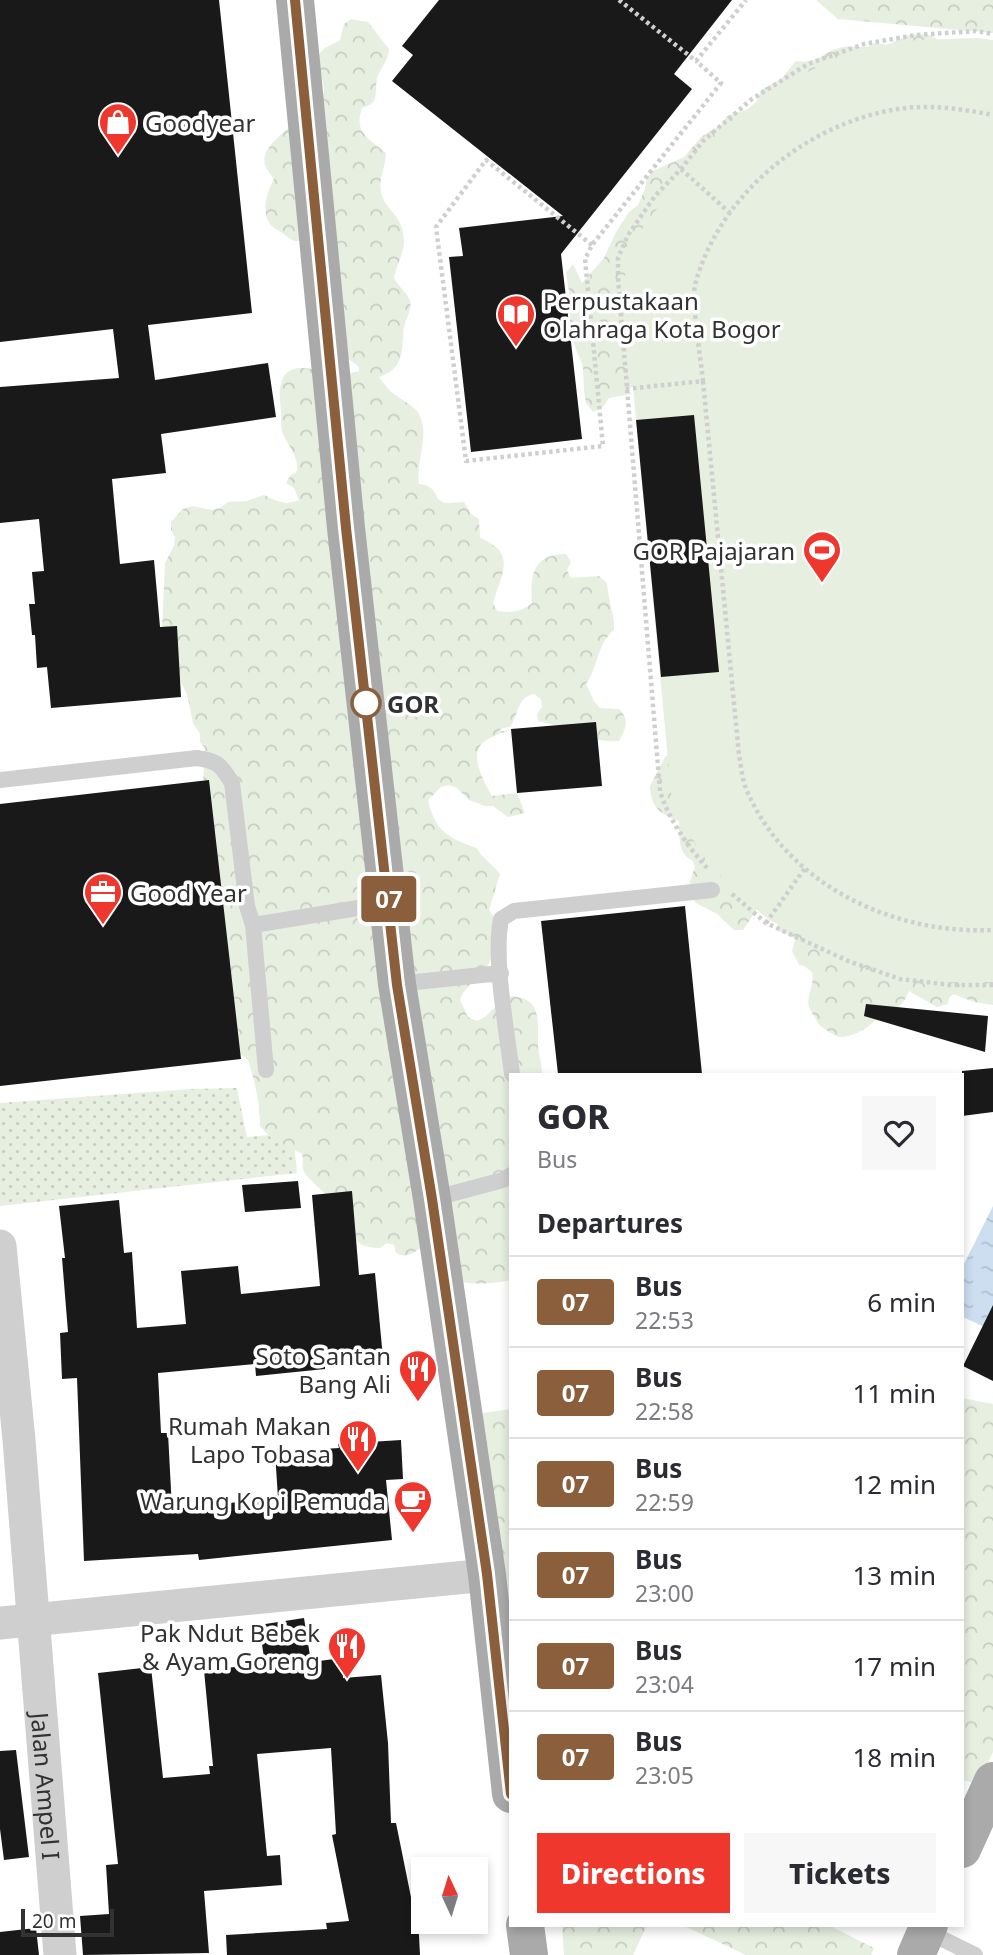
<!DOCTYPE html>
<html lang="en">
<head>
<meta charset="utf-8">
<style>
  :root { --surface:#fff; --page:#f7f7f7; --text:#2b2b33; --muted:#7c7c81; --line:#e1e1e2; --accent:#f0372e }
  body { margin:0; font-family:"Noto Sans",sans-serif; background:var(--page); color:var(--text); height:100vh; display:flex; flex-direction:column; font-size:26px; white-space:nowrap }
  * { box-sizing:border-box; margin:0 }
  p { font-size:23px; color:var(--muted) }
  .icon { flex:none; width:38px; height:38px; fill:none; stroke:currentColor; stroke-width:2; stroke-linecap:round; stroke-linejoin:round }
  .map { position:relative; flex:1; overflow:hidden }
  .details { position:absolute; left:509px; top:1073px; width:455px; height:854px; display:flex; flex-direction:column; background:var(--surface); border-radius:0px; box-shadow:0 4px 10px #0003 }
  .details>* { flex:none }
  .badge { padding:0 14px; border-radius:5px; font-size:24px; line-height:46px }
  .needle { width:46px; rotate:356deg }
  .buttons { position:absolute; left:411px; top:1857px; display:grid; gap:14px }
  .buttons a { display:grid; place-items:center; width:77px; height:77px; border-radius:0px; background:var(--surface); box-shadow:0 4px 10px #0003; font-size:35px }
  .scale { position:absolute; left:21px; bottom:18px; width:93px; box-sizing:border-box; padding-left:7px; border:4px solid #323232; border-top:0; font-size:19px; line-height:24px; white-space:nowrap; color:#323232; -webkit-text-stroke:5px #fff; paint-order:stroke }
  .map>.badge { position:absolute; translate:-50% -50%; box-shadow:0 0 0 4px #fff }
  h2 { padding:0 28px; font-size:26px; line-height:63px }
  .round { display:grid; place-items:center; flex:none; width:74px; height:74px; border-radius:0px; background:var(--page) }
  .head { display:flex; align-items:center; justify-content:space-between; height:119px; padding:0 28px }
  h1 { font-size:33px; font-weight:800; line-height:52px }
  .action { display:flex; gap:14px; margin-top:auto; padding:14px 28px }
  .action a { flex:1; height:80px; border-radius:0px; background:var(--accent); color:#fff; font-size:28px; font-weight:800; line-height:80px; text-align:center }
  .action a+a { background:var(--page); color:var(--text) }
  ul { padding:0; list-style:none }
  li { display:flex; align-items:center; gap:21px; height:91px; padding:0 28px; border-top:2px solid var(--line) }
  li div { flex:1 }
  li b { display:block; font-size:26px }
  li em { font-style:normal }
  li .badge { min-width:77px; font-weight:700; text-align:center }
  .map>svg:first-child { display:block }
</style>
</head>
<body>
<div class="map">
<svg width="993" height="1955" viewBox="0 0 993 1955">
  <defs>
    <pattern id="grass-dots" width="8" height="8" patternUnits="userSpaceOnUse" patternTransform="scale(1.75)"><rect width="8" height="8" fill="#e7efe1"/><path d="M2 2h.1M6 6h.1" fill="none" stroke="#c7cdc2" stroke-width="1.8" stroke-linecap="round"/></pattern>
    <pattern id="forest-crowns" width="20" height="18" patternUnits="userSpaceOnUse" patternTransform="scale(1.75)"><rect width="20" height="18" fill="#e7efe1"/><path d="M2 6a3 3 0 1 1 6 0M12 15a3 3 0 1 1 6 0" fill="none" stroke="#c7cdc2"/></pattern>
    <pattern id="water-ripples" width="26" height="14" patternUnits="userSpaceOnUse" patternTransform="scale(1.75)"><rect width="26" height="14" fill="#ccdef0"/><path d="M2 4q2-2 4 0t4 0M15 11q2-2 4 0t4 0" fill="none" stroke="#b0bfce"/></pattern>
  </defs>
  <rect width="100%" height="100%" fill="#fff"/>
  <!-- grass -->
  <path fill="url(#grass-dots)" d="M237,1088L247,1137L293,1133L297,1173L0,1206V1103L191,1089Z"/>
  <!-- forest -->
  <path fill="url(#forest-crowns)" d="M816,0H993V33L838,19Z
    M351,19L368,22L389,49C388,61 382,66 378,75C373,90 382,103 362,108C353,133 370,139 386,153C386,166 378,179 381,192C386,213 403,213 404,241C404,254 396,266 394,278C398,286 407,292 410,301C412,310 406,318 404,327C401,350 406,368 379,377C384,383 388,390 394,394C402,400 411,404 417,411C432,432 415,462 419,484C430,485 434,489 438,499L445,503L464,502L471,514L479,519L480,538C518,553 501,574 493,603L497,611C510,613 522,612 532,603C530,575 533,554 566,554L571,562L567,570L571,578L599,576L607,583C608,600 615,615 614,630C597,643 598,668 586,684L594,701L600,708L619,709C630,720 626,728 619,741C600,742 583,738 569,725H554L538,721L537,714L542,707L541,699L534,694C517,697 519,714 510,727L503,728L498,732L511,729C502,734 486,737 480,746C471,759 485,784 492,796L517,793L525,813L508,817L493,806H485L469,800L457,788L449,785L441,787L428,800C435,831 448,838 477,848C480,856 494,866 500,874L489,910L495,918C494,934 495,956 486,969C477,981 464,986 460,1000L468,1017L477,1021L486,1016L506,996C544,996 537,1020 538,1047C539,1056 542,1065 542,1074H511V1280C494,1284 465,1286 449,1278C440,1273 431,1255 424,1247C413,1251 408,1260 396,1253L394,1245L387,1243L380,1248C373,1248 365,1247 359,1243C347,1235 345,1217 337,1206C330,1196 305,1178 303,1169C302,1163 304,1160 302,1154L271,1138L260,1126C260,1102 255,1082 248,1060L235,1050L203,786L205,748L200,742V734L193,723L187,694L178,677L162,631L165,563L174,546L175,537L171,530V522L183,509L192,506L212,510L220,508L228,502L247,501L264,495C277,501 285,506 299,500L294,488L286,483L290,476L297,471C299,455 287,446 282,431C280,425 282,417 281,410C273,354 308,366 344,379L351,373L359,371V367L346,357L304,240C295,243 291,240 284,234C279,231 273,228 270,224C261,211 267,191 274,179C271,175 267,170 265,165C258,141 311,117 322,97C330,84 309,63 322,51C326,46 334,44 340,40L344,24Z
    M909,35C925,34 932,32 942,45L643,382L627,389L632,394L609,398L603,407L593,412L586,403L584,391L583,367L570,334V298L566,273L573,264L582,283L604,258L616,232L629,212L638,205L645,189L647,177L655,170L684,157L701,137L721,125L727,116L748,109L757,101L761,90L781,79L796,61C818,65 823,51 843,47C855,45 864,50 875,43L887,45Z
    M672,752L757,909L743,930H734L717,914L696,903L692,897L690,882L695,866L692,860C677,854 680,835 679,821C660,814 651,808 650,786L665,757Z
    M780,921L993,947V1005L974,1002L953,994L949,998L948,1004L937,1007L909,991C903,1006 894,1013 879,1016C872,1026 852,1038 840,1037C834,1036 825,1029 820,1026C818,1022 810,1010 809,1007C806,994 815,985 812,972L804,966L799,965L792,951L795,940L792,936L778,931L777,926Z
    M962,1398L993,1404V1752L978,1784L962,1780Z
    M511,1409V1691L476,1414Z
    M562,1925H647L633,1955H564Z
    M682,1925H828L874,1948L871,1955H746Z"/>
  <!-- pitch -->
  <path fill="#e7efe1" d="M977,38L993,40V982H951L901,976L849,958L769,920L729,886L700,852L672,802L631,366L625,278L626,262L634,240L663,201L735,126L758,106L811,70L867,48L916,40Z"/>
  <!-- water -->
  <path fill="url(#water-ripples)" d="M993,1206V1331L963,1317L962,1268Z"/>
  <!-- building -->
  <path fill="#191919" d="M0,0H219L252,313L148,325L155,380L268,363L276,417L161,434L166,473L112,479L120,564L154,560L160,627L177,626L181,697L51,708L47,667L37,668L35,635H32L29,604H35L32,572L44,571L39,519L0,523V387L119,378L113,329L0,342Z
    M439,0H732L674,74L692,89L561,254L582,439L471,452L449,257L463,256L459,228L563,216L392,81L413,55L402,46Z
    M694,415L719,672L661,677L636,420Z
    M596,722L602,786L517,793L511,729Z
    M209,780L241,1059L0,1086V804Z
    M685,906L702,1074H558L541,921Z
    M866,1004L988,1016L985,1052L864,1016Z
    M993,1068V1112L962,1116V1071Z
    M298,1181L301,1208L245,1212L242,1185Z
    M352,1191L359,1275L375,1273L383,1358L325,1363V1369L256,1376L255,1364L158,1373L161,1433H168L172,1509L278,1498L275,1452L339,1448L338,1444L401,1440L403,1479L386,1480L392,1540L199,1560L198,1554L84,1561L77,1378L62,1379L60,1333L68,1332L62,1258H65L59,1206L119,1200L124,1253L132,1252L137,1328L186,1324L181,1271L238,1266L241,1294L320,1286L312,1195Z
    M993,1305V1381L963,1366Z
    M304,1618L311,1662L342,1658L343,1678L381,1675L388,1743L391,1823H396L415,1917H418L420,1955H227L226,1935L327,1929L326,1923L349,1921L332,1835L336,1834L331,1748L257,1754L267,1856L280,1855L282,1885L204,1891L209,1953L83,1955L80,1916L109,1914L106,1865L118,1864L98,1673L151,1667L163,1778L210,1774L209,1766H213L204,1670L265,1664L259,1625Z
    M16,1750L29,1857L4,1860L0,1829V1751Z
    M36,1928L39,1955H0V1932Z"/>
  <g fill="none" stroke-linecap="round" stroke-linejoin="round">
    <!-- path -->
    <path stroke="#cfcfcf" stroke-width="4.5" stroke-dasharray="3.5 3.5" stroke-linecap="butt" d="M619,0L696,61L746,0
      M681,169L730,213
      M592,245L486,160L436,227L466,461L603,446L585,259L592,245L721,83L696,61
      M703,381L739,755C741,765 742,777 745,786C784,884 893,935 993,930
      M626,389L703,381C701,361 691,301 695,285C719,194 807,123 898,109C930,104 962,109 993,115
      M707,868C688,847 668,818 660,791L618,278V258L628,235L655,196L681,169L703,141L752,99L808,64L864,44L916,35L976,31L993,34
      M732,894L766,923L848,961L900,979L951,985H993
      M766,923L805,868"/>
    <!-- lane -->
    <path stroke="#cfcfcf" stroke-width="16" d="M0,780L197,758C218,761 221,765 232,783L247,906L253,925L389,903
      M253,925L266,1070
      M397,984L501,973
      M512,1074C507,1031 493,960 501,919L514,911L712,890
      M432,1199L503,1180L511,1175
      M926,1931L975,1955"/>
    <!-- street -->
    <g stroke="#cfcfcf" stroke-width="33">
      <path id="s1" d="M0,1246L19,1440L60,1955"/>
      <path d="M0,1623L487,1575"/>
    </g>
    <!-- primary -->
    <path stroke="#aaa" stroke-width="38" d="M295,0L346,528L397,984L432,1199L487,1575L511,1794
      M962,1849L993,1781
      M525,1925L529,1955
      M916,1955L929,1925"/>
  </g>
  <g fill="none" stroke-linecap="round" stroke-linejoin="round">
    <defs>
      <path id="line" d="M295,0L346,528L397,985L432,1199L487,1574L511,1794"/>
    </defs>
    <!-- line casing -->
    <use href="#line" stroke="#fff" stroke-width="16"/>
    <!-- line -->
    <use href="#line" stroke="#8b5e3c" stroke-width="10"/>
  </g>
  <!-- icons -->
  <defs>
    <symbol id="shop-pin" viewBox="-11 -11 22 30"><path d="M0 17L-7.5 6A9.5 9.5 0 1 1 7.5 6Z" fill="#f0372e" stroke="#fff"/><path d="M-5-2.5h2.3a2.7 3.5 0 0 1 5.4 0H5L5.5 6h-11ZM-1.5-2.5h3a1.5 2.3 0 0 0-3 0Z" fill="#fff"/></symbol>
    <symbol id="library-pin" viewBox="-11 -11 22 30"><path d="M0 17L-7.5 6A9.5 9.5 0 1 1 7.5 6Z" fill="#f0372e" stroke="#fff"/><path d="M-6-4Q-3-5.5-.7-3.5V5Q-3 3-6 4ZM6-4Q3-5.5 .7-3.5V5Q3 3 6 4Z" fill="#fff"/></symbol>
    <symbol id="stadium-pin" viewBox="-11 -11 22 30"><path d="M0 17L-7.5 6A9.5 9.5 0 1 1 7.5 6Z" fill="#f0372e" stroke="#fff"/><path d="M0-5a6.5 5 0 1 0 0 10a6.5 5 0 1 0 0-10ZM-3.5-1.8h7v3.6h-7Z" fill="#fff"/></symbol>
    <symbol id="office-pin" viewBox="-11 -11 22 30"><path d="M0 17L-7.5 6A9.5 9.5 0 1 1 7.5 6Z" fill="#f0372e" stroke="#fff"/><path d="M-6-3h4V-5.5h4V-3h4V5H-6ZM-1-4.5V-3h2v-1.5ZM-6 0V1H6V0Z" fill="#fff"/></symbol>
    <symbol id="restaurant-pin" viewBox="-11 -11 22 30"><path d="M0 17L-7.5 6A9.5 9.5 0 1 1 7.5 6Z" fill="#f0372e" stroke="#fff"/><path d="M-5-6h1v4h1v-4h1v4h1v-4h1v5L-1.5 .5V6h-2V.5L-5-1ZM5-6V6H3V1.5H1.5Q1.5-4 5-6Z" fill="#fff"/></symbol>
    <symbol id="cafe-pin" viewBox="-11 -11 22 30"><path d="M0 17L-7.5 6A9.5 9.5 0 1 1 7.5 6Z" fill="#f0372e" stroke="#fff"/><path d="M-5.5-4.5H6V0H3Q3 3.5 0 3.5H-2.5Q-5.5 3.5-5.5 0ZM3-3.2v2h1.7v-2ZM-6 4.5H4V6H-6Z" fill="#fff"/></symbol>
  </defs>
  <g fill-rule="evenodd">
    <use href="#shop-pin" x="96" y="100" width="44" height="60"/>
    <use href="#library-pin" x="494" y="292" width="44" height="60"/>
    <use href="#stadium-pin" x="800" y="528" width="44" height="60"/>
    <use href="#office-pin" x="81" y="870" width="44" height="60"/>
    <use href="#restaurant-pin" x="396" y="1347" width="44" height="60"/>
    <use href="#restaurant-pin" x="336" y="1417" width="44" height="60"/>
    <use href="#cafe-pin" x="391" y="1478" width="44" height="60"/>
    <use href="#restaurant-pin" x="325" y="1624" width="44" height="60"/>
  </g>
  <!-- markers -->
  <circle fill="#fff" stroke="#8b5e3c" stroke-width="3.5" cx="366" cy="703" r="14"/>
  <g text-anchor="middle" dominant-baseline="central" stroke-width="7" stroke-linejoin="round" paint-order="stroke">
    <!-- poi labels -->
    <g font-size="24" fill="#323232" stroke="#fff" text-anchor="end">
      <text x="145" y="122" text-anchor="start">Goodyear</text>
      <text x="543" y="300" text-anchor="start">Perpustakaan<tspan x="543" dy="28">Olahraga Kota Bogor</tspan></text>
      <text x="795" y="550">GOR Pajajaran</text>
      <text x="130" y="892" text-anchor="start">Good Year</text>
      <text x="391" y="1355">Soto Santan<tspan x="391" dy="28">Bang Ali</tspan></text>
      <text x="331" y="1425">Rumah Makan<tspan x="331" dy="28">Lapo Tobasa</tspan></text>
      <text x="386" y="1500">Warung Kopi Pemuda</text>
      <text x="320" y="1632">Pak Ndut Bebek<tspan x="320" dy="28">&amp; Ayam Goreng</tspan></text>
    </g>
    <!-- stop labels -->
    <g font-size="24" font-weight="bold" fill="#323232" stroke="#fff" text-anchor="start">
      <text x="387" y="703">GOR</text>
    </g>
    <!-- street labels -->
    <g font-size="24" fill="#323232" stroke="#fff">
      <text stroke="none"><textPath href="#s1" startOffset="542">Jalan Ampel I</textPath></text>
    </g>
  </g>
</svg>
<div class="buttons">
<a><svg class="needle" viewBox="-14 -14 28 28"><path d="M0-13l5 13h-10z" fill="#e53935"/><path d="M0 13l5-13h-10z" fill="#7c7c81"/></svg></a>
</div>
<div class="scale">20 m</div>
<b class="badge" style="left:389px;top:899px;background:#8b5e3c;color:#fff">07</b>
<section class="details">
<div class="head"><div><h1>GOR</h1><p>Bus</p></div><a class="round"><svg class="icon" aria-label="heart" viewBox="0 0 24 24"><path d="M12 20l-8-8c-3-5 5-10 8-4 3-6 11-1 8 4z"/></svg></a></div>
<h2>Departures</h2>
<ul>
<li><span class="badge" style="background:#8b5e3c;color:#fff">07</span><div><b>Bus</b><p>22:53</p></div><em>6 min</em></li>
<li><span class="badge" style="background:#8b5e3c;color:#fff">07</span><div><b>Bus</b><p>22:58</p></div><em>11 min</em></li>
<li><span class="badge" style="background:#8b5e3c;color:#fff">07</span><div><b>Bus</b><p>22:59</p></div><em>12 min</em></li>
<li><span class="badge" style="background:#8b5e3c;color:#fff">07</span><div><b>Bus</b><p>23:00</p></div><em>13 min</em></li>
<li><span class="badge" style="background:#8b5e3c;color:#fff">07</span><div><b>Bus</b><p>23:04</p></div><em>17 min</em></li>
<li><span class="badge" style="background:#8b5e3c;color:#fff">07</span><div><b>Bus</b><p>23:05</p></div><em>18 min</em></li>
</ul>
<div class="action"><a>Directions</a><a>Tickets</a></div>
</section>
</div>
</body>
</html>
